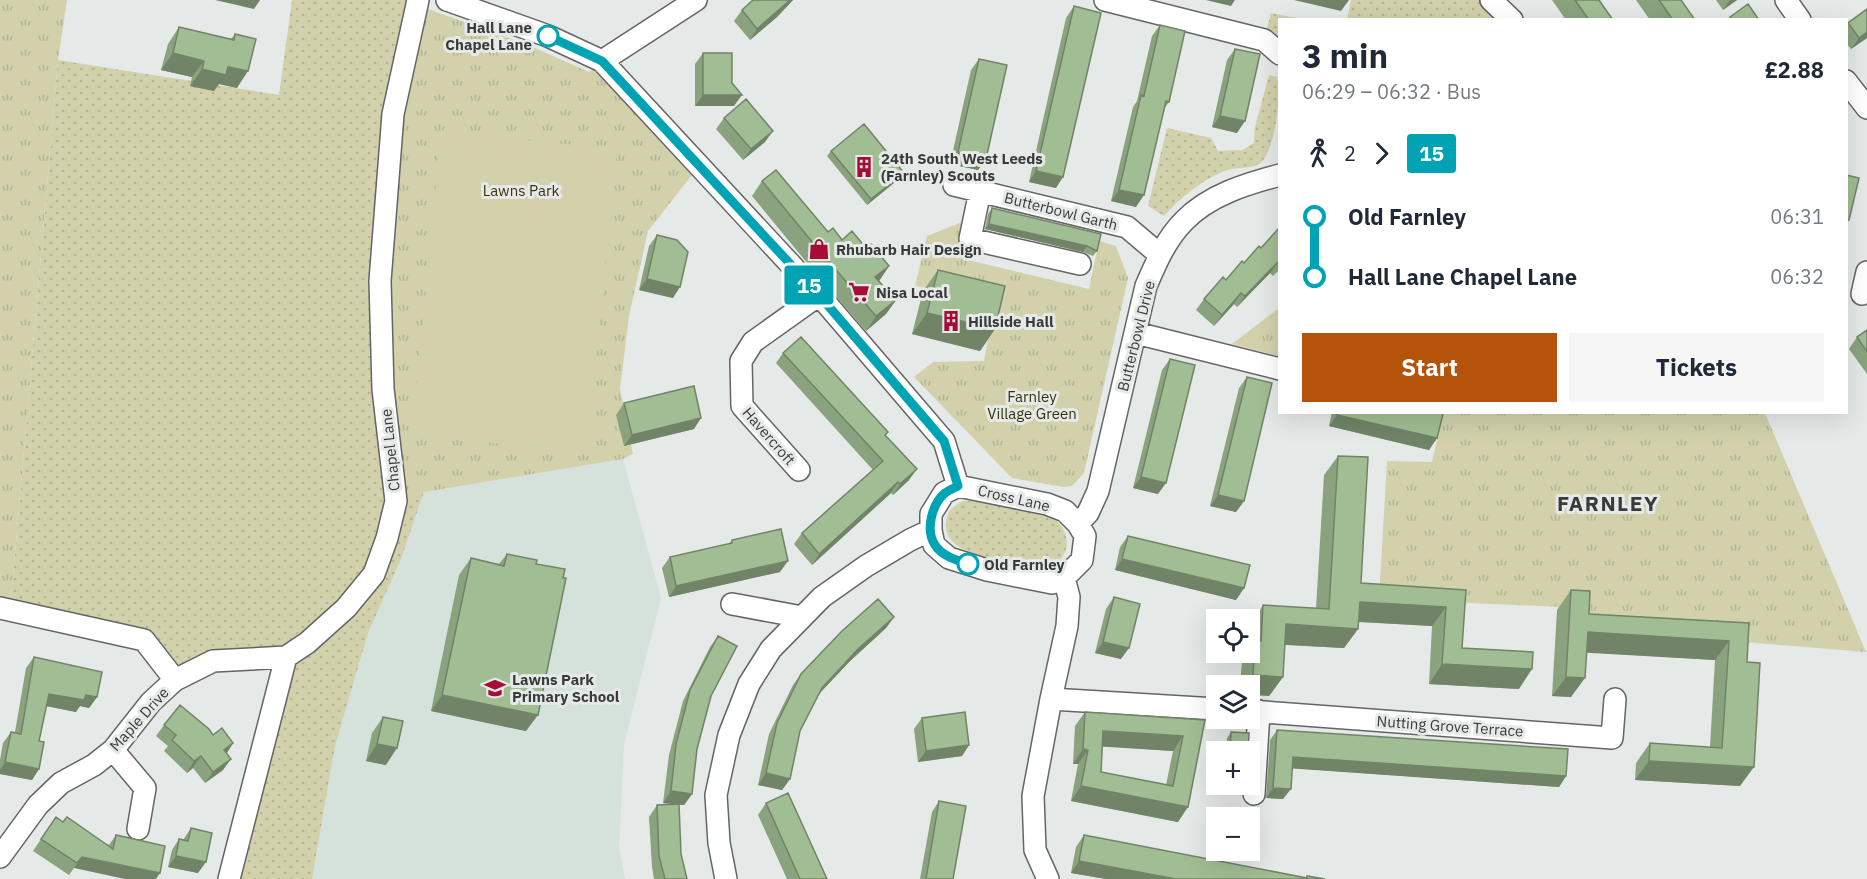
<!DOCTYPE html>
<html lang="en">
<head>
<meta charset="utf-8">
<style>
  :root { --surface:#fff; --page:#f6f6f7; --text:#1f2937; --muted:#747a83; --accent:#b45309 }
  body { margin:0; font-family:"IBM Plex Sans",sans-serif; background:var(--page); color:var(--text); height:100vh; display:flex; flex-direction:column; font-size:22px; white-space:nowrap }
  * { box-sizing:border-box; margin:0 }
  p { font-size:20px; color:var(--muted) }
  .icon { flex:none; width:33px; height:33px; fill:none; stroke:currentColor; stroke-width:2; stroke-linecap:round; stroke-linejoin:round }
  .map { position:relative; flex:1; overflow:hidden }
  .drawer { position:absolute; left:1278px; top:18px; width:570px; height:396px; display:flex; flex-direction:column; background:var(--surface); border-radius:0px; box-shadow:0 6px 24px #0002 }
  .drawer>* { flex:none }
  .badge { padding:0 12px; border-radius:4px; font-size:21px; line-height:39px }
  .controls { position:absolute; left:1206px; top:609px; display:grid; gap:12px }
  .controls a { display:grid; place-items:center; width:54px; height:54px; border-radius:0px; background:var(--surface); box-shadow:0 6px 24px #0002; font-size:30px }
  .map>.badge { position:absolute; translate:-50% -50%; box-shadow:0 0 0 3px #fff }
  .legs { display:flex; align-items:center; gap:9px; height:66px; padding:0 24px; font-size:20px }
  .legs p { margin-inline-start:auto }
  .head { display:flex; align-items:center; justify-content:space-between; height:102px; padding:0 24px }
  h1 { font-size:33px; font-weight:700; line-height:45px }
  .action { display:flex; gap:12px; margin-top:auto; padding:12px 24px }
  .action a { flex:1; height:69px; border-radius:0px; background:var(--accent); color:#fff; font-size:24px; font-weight:700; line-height:69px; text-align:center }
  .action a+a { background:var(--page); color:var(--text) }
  ul { padding:0 24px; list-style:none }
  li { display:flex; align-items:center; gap:21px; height:60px; font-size:22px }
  li i { display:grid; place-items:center; width:9px; height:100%; margin:0 8px; background:currentColor }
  li i::after { content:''; width:15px; height:15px; margin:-8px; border:4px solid; border-radius:50%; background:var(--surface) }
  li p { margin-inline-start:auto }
  li:first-child i { background:linear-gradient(#0000 50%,currentColor 0) }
  li:last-child i { background:linear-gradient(currentColor 50%,#0000 0) }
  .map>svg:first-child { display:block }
</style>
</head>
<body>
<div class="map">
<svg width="1867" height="879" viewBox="0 0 1867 879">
  <defs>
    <pattern id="grass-dots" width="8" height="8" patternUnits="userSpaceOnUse" patternTransform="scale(1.5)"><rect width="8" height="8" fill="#d2d1ac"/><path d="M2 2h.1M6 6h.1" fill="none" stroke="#b5b495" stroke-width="1.8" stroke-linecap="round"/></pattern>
    <pattern id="park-tufts" width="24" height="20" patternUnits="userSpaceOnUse" patternTransform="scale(1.5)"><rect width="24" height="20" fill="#d2d1ac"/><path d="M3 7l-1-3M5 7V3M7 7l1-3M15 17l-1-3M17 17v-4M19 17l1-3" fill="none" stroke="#b5b495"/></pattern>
  </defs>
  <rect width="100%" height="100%" fill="#e5e9e7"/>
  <!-- built -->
  <path fill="#d5e1db" d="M623,459L661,598L624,744L619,848L625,879H312L335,746L368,633L401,559L424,492Z"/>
  <!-- grass -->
  <path fill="url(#grass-dots)" d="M292,0H406L417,5L396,500L424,492L401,559L368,633L335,746L312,879H229L286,658L213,661L175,680L144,640L10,610L58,60L279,95Z
    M1351,0H1491L1512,20H1347Z
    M1271,13L1302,19L1280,20L1279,54L1264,40Z
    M1269,75L1277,77C1282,93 1275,154 1259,164C1251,169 1237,167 1227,170C1203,179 1181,197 1164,216L1148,206L1167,128L1211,138L1218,151L1242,150L1254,143L1255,127Z
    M963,501H973C992,505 1041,511 1055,520C1064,526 1069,539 1066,549C1062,561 1055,566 1044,571C1022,565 969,557 954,543C948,538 945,530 946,522C947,511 953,506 963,501Z"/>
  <!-- park -->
  <path fill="url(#park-tufts)" d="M0,0H67L58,60L10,610L0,608Z
    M417,5L528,45L589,72L602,61L699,166L648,231L629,316L620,389L633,454L623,459L424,492L396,501L380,281Z
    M965,221L960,258L1089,289L1099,241L1116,246L1128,278L1084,473L1072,486L1064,487L1012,478L914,377L933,362L984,361L995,303L915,286L927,236Z
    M1279,308V356L1232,344Z
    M1443,413H1765L1866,652L1588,629L1584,608L1379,599L1387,461L1432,462Z"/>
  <!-- pitch -->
  <path fill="#d2d1ac" d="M441,132L617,149L587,452L412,435Z"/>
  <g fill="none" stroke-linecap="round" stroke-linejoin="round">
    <defs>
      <path id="minor" d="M447,0L548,36L602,61L819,295L944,441L958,486
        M1105,0L1264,40L1280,54
        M1491,0L1512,20
        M1786,0L1800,20
        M602,61L696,0
        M1846,81L1867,108
        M954,185L1127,227L1160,255
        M980,191L970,239L1080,264
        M1862,294L1867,272
        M1136,333L1280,369
        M799,470L742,406L741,361L753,342L819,295
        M958,486L1047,504L1065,511L1078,524L1085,536L1082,560L1064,578L1052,583L987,570L949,558L934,545L931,530V514L944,493Z
        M1078,524L1088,513L1098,491L1146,286C1156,263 1166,239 1184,221C1209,195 1246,184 1280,175
        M732,604L802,617
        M0,608L144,640L175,680
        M1051,699L1216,709
        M1250,711L1612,738L1615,699
        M113,750L145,788L138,829
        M1254,794L1259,711
        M0,857L38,805L61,783L94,765L113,750L151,702L175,680L213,661L286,657L307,643L346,608L374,574L387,538L396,501L383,389L380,281L393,114L418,0
        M229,879L286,657
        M726,879L719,843L716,795L729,735L749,684L771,649L822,597L866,566L910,540L931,530
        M1048,879L1035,850L1033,796L1051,699L1067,626L1069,597L1064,578"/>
    </defs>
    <!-- minor casing -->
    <use href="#minor" stroke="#636664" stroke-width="24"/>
    <!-- minor -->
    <use href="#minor" stroke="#fff" stroke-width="21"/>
  </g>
  <!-- wall -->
  <path fill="#8aa37e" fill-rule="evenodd" d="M753,0H793L777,17L750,40L734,21L742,10Z
    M1552,0H1599L1613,20H1566Z
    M1636,0H1681L1695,20H1650Z
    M1716,0H1737L1723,10Z
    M1074,6L1056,188L1029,182L1066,18Z
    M1867,9V38L1851,49L1846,43V24Z
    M1160,25L1169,102L1164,109L1136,207L1111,201L1133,107L1137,101L1152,36Z
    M179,27L231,39L235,34L237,88L219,84L214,91L190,86L192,77L161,70L168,44Z
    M1235,49L1237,133L1212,127L1227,60Z
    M703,53L732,83L734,106H695V64Z
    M979,59L986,159L978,170L950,164L971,70Z
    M724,118L765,142L743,160L716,129Z
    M831,151L904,173L900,178L867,205L827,156Z
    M762,181L828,232L842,240L866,248L889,266L879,281L896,300L886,314L866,331L808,264L752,196Z
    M992,208L1101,234L1097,251L1093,256L1083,252L985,229L988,214Z
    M1280,229V269L1273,276L1270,273L1237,307L1234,304L1214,326L1196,310L1204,299L1261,248Z
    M657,235L673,298L639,290L649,246Z
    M938,270L995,329L980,351L912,334L923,291Z
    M1867,330V374L1849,349L1857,337Z
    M783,353L886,436L909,480L893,495L891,493L812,565L794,544L802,533L873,470L776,363Z
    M1170,359L1158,494L1133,488L1162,370Z
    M1247,377L1244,501L1236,512L1210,506L1239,388Z
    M624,403L694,429L624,446L616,415Z
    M1332,412H1438L1437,438L1429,450L1329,426Z
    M1338,456L1361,583L1466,590L1462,648L1519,689L1429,684L1432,626L1358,622V629L1344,648L1285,645L1283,677L1269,696L1250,686H1240L1242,661L1247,652H1250V625L1263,605L1316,608L1324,475Z
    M1128,536L1244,588L1236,600L1115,570L1120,547Z
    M732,540L780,572L669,597L662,568L670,557L729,544Z
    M507,554L536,564L526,731L431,711L459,575L471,558L499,564Z
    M1571,590L1589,614L1749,623L1740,786L1635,780L1636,763L1650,743L1710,747L1715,660L1586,652L1571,697L1552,696L1557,610Z
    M1114,597L1121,659L1095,653L1106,609Z
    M894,617L886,628L850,661L819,694L800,731L790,779L782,790L758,785L769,734L793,685L801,674Z
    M718,636L711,696L697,749L692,794L684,805L663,803L669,755L683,701L710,647Z
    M34,657L97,697L89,708L80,706L76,712L46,706L39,741V769L32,780L0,774V760L3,743L11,732H15L26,668Z
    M1085,712L1205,720L1178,822L1071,801L1078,764H1073L1075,726ZM1102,746L1173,751L1166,785L1101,772Z
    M383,717L386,765L366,761L372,733Z
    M922,718L969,745L962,756L918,762L914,729Z
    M164,725L213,735L233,743L227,753L223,770L205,783L193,768L187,773L164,751L168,746L156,736Z
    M1277,730L1566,776L1559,787L1292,768L1283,799L1266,798L1270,740Z
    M1231,732L1248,752H1226L1227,738Z
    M1224,784H1246L1242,795L1223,794Z
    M939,801L953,879H920L932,812Z
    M766,803L827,879H787L758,815Z
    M657,805L681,854L687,879H654L652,867L649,817Z
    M56,817L63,822L109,845L116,835L165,846L74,868L69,875L33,851Z
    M191,828L198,873L168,867L172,850L179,839L183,840Z
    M1084,835L1306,878L1307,876L1325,879H1106L1071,873L1076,847Z"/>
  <!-- shaded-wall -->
  <path fill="#718467" d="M215,0H260L254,9Z
    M790,0H793L777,17L750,40L757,29Z
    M1206,0H1235L1231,6Z
    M1294,0H1349L1341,11Z
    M1730,0H1737L1723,10Z
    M1867,32V38L1851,49L1859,38Z
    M173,53L204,61L192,77L161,70Z
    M228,67L248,71L237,88L219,84L214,91L190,86L202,69Z
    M703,95H742L734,106H695Z
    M1220,116L1245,121L1237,133L1212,127Z
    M773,131L765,142L743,160L751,149Z
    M958,152L986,159L978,170L950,164Z
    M1036,171L1063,177L1056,188L1029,182Z
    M904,173L900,178L867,205L871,199Z
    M1119,190L1144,195L1136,207L1111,201Z
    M989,224L1087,246L1083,252L985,229Z
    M1278,262L1270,273L1237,307L1245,296Z
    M889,266L879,281L875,277Z
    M647,279L680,287L673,298L639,290Z
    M1241,293L1234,304L1214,326L1222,315Z
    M896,300L886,314L866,331L876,316Z
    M927,313L995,329L980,351L912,334Z
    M1337,415L1437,438L1429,450L1329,426Z
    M701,418L694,429L624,446L632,435Z
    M917,469L909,480L893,495L900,484Z
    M1141,477L1166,483L1158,494L1133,488Z
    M898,482L891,493L812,565L819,554Z
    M1218,495L1244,501L1236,512L1210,506Z
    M1122,559L1244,588L1236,600L1115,570Z
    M788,561L780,572L669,597L676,586Z
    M1360,602L1446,607L1432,626L1346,621Z
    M894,617L886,628L850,661L814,699L822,688L858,649Z
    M1286,624L1358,629L1344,648L1273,644Z
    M1588,632L1729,641L1715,660L1574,652Z
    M1103,642L1129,648L1121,659L1095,653Z
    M1442,664L1532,669L1519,689L1429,684Z
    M1253,675L1283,677L1269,696L1250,695V686H1246Z
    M1566,677L1585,678L1571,697L1552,696Z
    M49,694L86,695L97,697L89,708L80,706L76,712L41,705Z
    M442,695L538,715L526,731L431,711Z
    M1103,731L1183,736L1173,751L1093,746Z
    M233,743L226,754L224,750Z
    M377,744L397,748L386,765L366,761Z
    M969,745L962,756L918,762L926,751Z
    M1083,749L1088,750L1078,764H1073Z
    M201,756L193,768L187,773L194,761Z
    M1293,757L1566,776L1559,787L1286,768Z
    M231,759L223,770L205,783L213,772Z
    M1649,761L1754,767L1740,786L1635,780Z
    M5,762L39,769L32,780L0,774V770Z
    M766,773L790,779L782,790L758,785Z
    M1081,786L1188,807L1178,822L1071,801Z
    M1273,788L1291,789L1283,799L1266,798Z
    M1227,789L1246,790L1242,795L1223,794Z
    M671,791L692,794L684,805L663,803Z
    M176,856L206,862L198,873L168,867Z
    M82,857L160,873L156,879H125L74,868Z
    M1079,861L1176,879H1106L1071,873Z"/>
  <!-- building -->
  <path fill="#a1bd93" stroke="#718467" stroke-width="1.5" fill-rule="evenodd" d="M753,0H790L757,29L742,10Z
    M1575,0H1599L1613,20H1589Z
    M1659,0H1681L1695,20H1673Z
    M1748,4L1759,20H1733L1730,17Z
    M1074,6L1101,13L1063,177L1036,171Z
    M1867,9V32L1859,38L1848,23Z
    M1160,25L1185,31L1169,102L1166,101L1144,195L1119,190L1141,95L1144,96Z
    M179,27L234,40L235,34L256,39L248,71L228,67L226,75L202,69L204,61L173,53Z
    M1235,49L1260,54L1245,121L1220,116Z
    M703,53H732V83L742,95H703Z
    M979,59L1007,65L986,159L958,152Z
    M746,99L773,131L751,149L724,118Z
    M864,124L904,173L871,199L831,151Z
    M776,170L828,232L833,228L842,240L852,231L866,248L871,244L889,266L875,277L896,300L876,316L818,249L762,181Z
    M1846,175L1859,178L1849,220H1846Z
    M992,208L1101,234L1097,251L1087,246L989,224Z
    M1279,228L1280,264L1278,262L1245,296L1241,293L1222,315L1204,299L1223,277L1226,280L1242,261L1244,263L1259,246L1261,248Z
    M657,235L677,240L688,252L680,287L647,279Z
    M938,270L1005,286L995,329L927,313Z
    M1867,330V352L1857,337Z
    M801,337L888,432L885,435L917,469L900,484L898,482L819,554L802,533L883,461L783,353Z
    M1170,359L1195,365L1166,483L1141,477Z
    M1247,377L1272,383L1244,501L1218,495Z
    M694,386L701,418L632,435L624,403Z
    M1337,412H1438L1443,414L1437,438L1337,415Z
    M1338,456L1368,457L1361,583L1466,590L1462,648L1533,652L1532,669L1442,664L1446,607L1360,602L1358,629L1286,624L1283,677L1253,675L1255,641H1261L1263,605L1329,609Z
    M781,529L788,561L676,586L670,557L732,543V540Z
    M1128,536L1250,565L1244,588L1122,559Z
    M507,554L537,560L536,564L565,569L563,578H566L538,715L442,695L471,558L504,566Z
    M1571,590L1590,591L1589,614L1749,623L1747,662L1760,663L1754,767L1649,761L1650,743L1722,748L1729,641L1588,632L1585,678L1566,677Z
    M1114,597L1140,604L1129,648L1103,642Z
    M878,599L894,617L858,649L822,688L800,731L790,779L766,773L777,723L801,674L842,631Z
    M718,636L737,646L711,696L697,749L692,794L671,791L676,744L690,690Z
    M34,657L102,672L97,697L86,695L84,700L49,694L39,741L44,742L39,769L5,762L11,732L21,734Z
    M180,705L209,729L213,735L222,728L233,743L224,750L231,759L213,772L201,756L194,761L172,740L176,735L164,725Z
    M965,712L969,745L926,751L922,718Z
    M1085,712L1205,720L1188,807L1081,786L1088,750L1083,749ZM1103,731L1183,736L1173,786L1101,772Z
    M383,717L403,721L397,748L377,744Z
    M1277,730L1568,749L1566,776L1293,757L1291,789L1273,788Z
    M1231,732L1249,733L1248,752H1230Z
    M1227,784H1246V790L1227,789Z
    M788,793L827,879H800L766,803Z
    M939,801L966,806L953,879H926Z
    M679,804L681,854L687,879H665L659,856L657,805Z
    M56,817L63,822L67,817L113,849L116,835L165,846L160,873L82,857L77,863L41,839Z
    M191,828L212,833L206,862L176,856L179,839L188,841Z
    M1084,835L1307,878V876L1325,879H1176L1079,861Z"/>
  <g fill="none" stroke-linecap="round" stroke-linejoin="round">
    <defs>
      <path id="line-1" d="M548,36L602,61L819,295L944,441L958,486C954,488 949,490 945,493C932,504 925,530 935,545C942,556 956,560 968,564"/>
    </defs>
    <!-- line-1 casing -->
    <use href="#line-1" stroke="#fff" stroke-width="14"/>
    <!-- line-1 -->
    <use href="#line-1" stroke="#00a3b4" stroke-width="9"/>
  </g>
  <!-- icons -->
  <defs>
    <symbol id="building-bare" viewBox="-9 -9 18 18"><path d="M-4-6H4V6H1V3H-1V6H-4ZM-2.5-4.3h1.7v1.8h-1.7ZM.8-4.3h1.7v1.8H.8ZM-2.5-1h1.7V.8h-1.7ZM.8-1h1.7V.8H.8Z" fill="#a60c35" stroke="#e5e9e7" stroke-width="2.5" paint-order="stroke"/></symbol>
    <symbol id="shop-bare" viewBox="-9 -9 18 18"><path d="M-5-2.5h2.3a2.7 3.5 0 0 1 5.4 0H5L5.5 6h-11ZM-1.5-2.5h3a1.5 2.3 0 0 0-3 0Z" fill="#a60c35" stroke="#e5e9e7" stroke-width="2.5" paint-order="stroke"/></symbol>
    <symbol id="supermarket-bare" viewBox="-9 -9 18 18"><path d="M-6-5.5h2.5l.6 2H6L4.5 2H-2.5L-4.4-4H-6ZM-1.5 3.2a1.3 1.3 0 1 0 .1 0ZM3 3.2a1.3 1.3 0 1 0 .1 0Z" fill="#a60c35" stroke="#e5e9e7" stroke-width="2.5" paint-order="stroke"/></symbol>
    <symbol id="school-bare" viewBox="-9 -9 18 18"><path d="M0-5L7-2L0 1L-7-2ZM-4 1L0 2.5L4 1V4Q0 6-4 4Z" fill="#a60c35" stroke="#e5e9e7" stroke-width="2.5" paint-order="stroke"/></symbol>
  </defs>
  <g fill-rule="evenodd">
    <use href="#building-bare" x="849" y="152" width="30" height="30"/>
    <use href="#shop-bare" x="804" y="234" width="30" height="30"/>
    <use href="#supermarket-bare" x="844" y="277" width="30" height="30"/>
    <use href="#building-bare" x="936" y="306" width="30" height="30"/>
    <use href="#school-bare" x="480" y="673" width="30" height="30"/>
  </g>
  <!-- markers -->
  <g fill="#fff" stroke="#00a3b4" stroke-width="3">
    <circle cx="548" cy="36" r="10"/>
    <circle cx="968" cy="564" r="10"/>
  </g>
  <g text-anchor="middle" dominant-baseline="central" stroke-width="6" stroke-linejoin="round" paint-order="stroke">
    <!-- stop labels -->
    <g font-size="15" font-weight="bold" fill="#393b3a" stroke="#e5e9e7" text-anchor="end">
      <text x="532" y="27">Hall Lane<tspan x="532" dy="17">Chapel Lane</tspan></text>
      <text x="984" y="564" text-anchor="start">Old Farnley</text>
    </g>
    <!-- poi labels -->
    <g font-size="15" font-weight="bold" fill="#393b3a" stroke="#e5e9e7" text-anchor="start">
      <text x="881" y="158">24th South West Leeds<tspan x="881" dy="17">(Farnley) Scouts</tspan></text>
      <text x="836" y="249">Rhubarb Hair Design</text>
      <text x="876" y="292">Nisa Local</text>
      <text x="968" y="321">Hillside Hall</text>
      <text x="512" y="679">Lawns Park<tspan x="512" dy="17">Primary School</tspan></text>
    </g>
    <!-- park labels -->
    <g font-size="15" fill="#36330b" stroke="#e5e9e7">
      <text x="521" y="190">Lawns Park</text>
      <text x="1032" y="396">Farnley<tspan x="1032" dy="17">Village Green</tspan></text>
    </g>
    <!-- street labels -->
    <g font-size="15" fill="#393b3a" stroke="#e5e9e7">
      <text transform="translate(1061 211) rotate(14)">Butterbowl Garth</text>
      <text transform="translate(1136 336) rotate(-76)">Butterbowl Drive</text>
      <text transform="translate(769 436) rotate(49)">Havercroft</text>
      <text transform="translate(390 450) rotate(-96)">Chapel Lane</text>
      <text transform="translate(1014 498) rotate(13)">Cross Lane</text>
      <text transform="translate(139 719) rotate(-48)">Maple Drive</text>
      <text transform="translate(1450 726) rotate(4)">Nutting Grove Terrace</text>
    </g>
    <!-- district labels -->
    <g font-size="21" font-weight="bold" letter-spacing="1.5" fill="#393b3a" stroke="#e5e9e7">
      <text x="1608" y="503">FARNLEY</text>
    </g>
  </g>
</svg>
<div class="controls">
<a><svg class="icon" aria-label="locate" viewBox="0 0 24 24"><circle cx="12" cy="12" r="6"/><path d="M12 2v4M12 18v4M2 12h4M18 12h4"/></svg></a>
<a><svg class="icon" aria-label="layers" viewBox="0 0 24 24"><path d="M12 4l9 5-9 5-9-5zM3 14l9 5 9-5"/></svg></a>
<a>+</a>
<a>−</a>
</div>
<b class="badge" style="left:809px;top:285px;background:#00a3b4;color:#fff">15</b>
<section class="drawer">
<div class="head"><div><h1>3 min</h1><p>06:29 – 06:32 · Bus</p></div><b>£2.88</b></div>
<div class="legs"><svg class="icon" aria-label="walk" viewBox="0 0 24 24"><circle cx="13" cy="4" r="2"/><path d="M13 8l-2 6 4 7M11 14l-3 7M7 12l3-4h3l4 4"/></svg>2<svg class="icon" aria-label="forward" viewBox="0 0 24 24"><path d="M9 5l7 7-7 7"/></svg><b class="badge" style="background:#00a3b4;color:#fff">15</b></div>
<ul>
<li><i style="color:#00a3b4"></i><b>Old Farnley</b><p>06:31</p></li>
<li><i style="color:#00a3b4"></i><b>Hall Lane Chapel Lane</b><p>06:32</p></li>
</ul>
<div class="action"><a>Start</a><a>Tickets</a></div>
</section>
</div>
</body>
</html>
